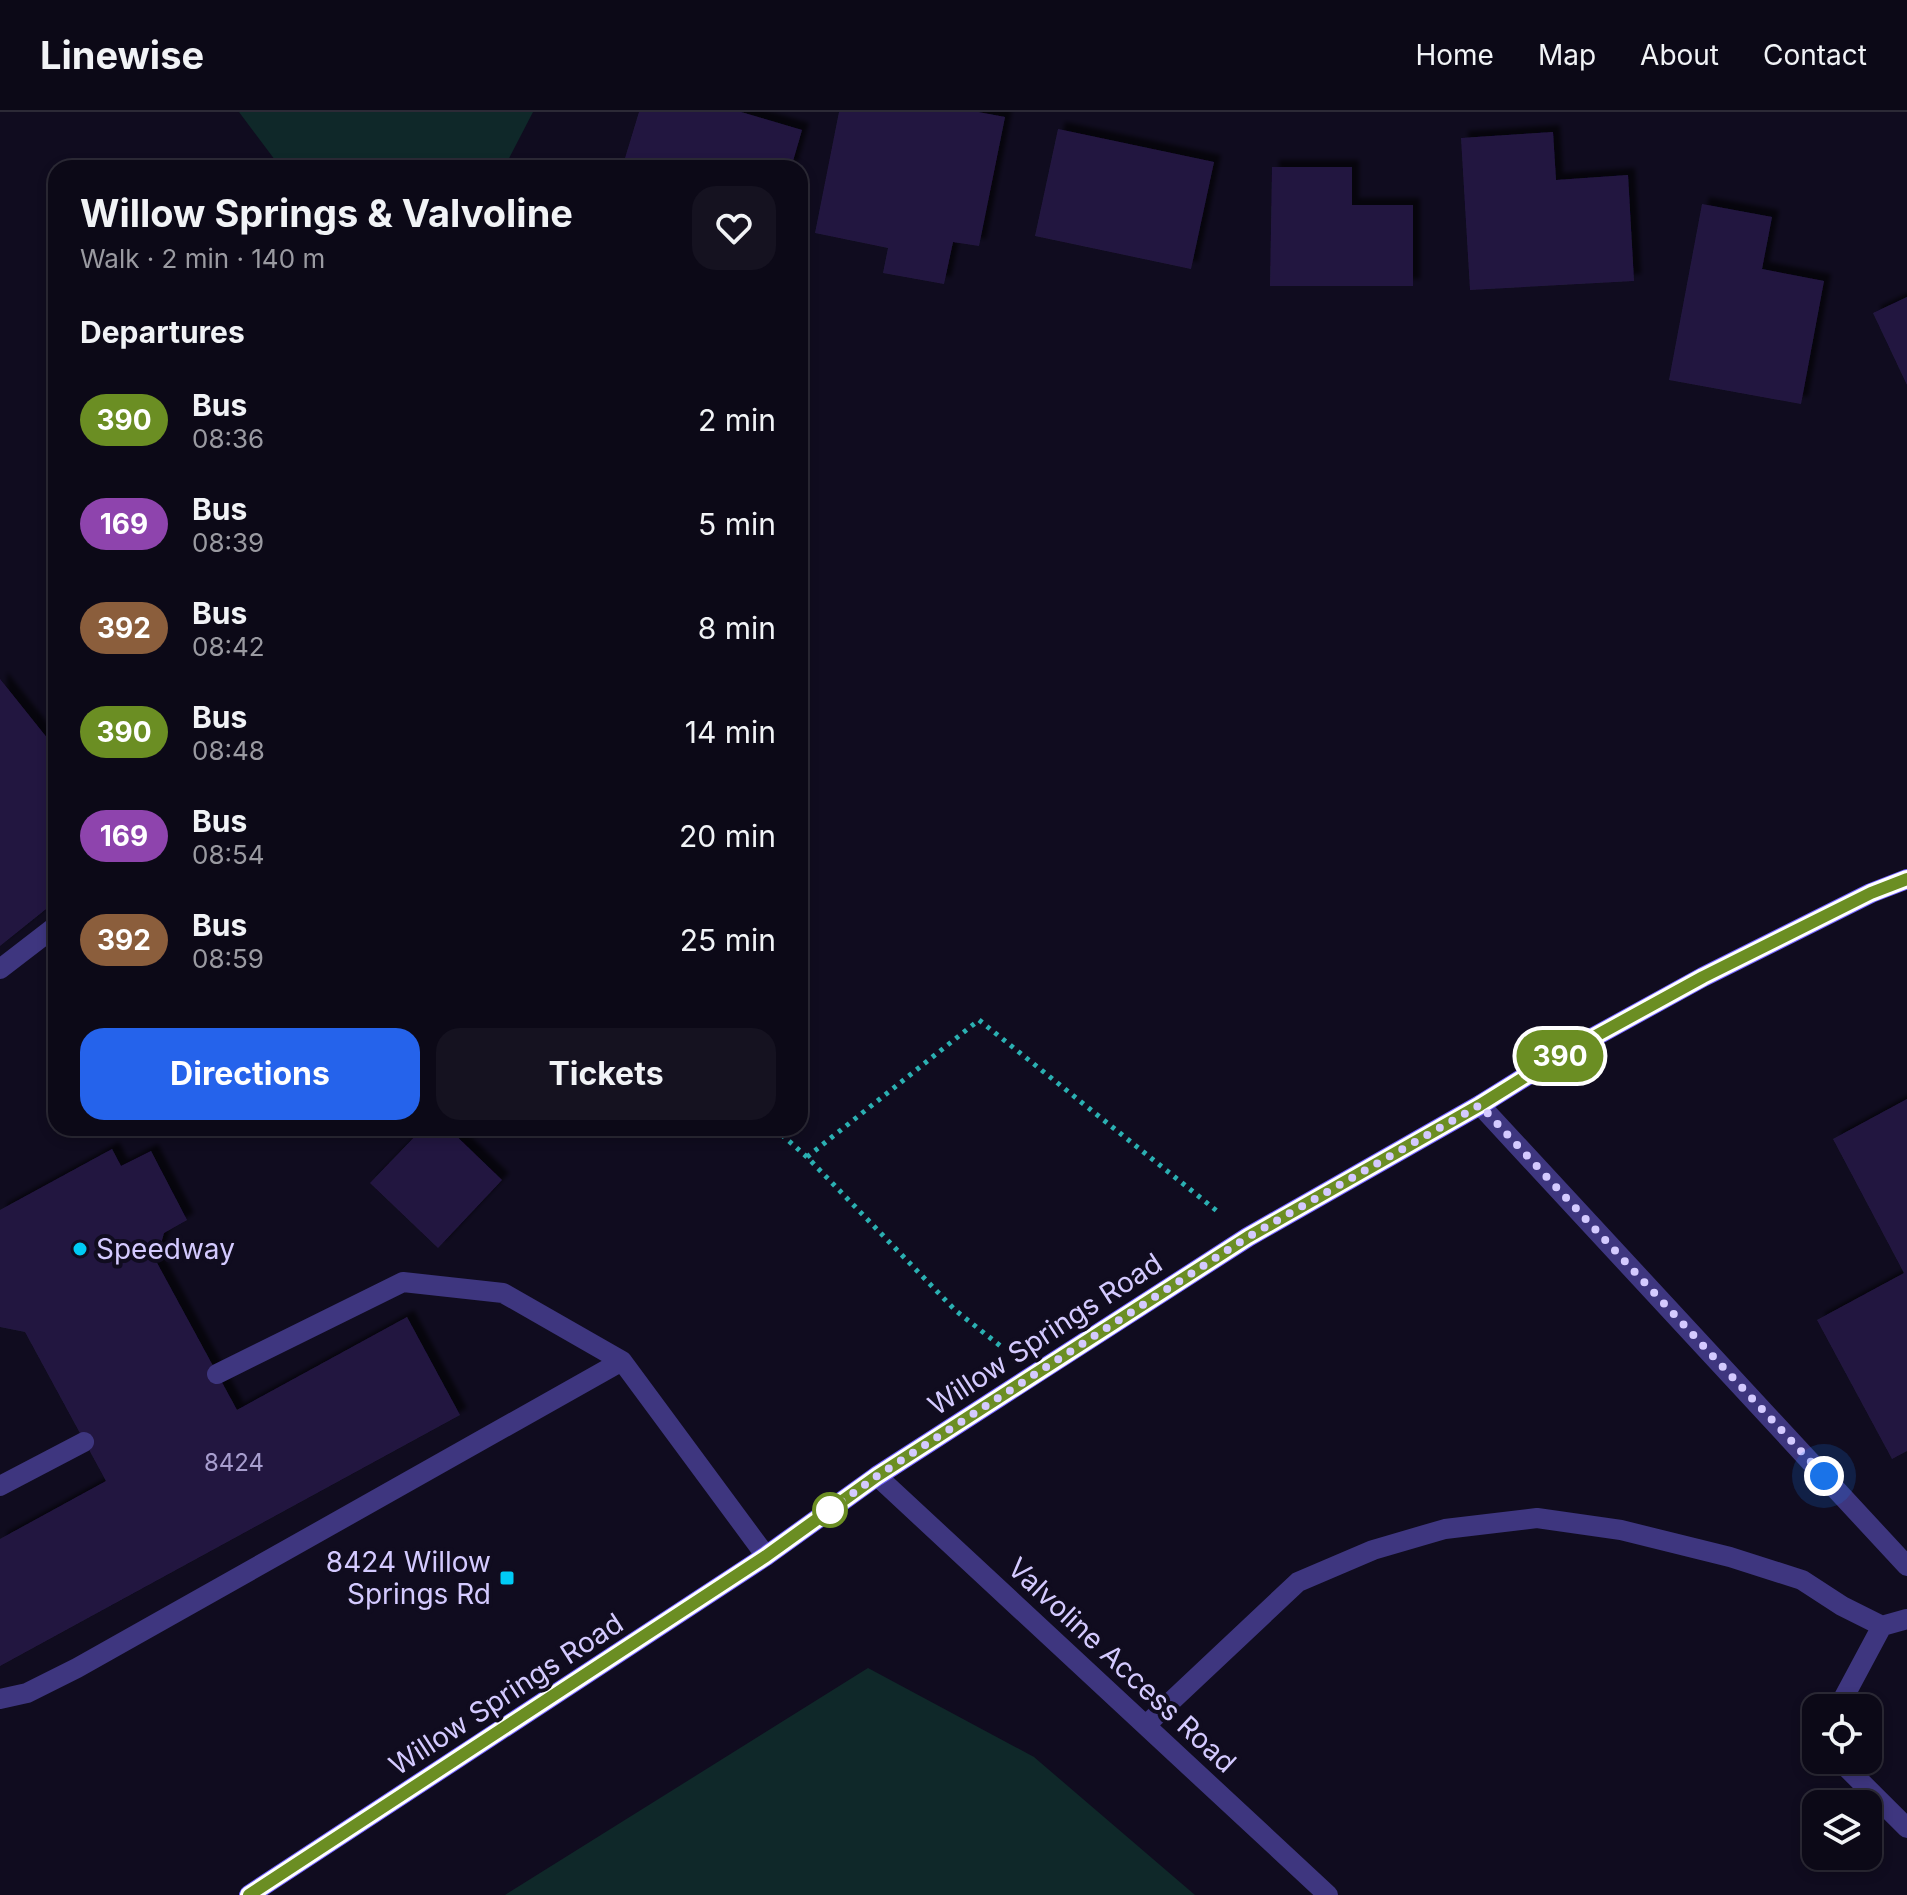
<!DOCTYPE html>
<html lang="en">
<head>
<meta charset="utf-8">
<style>
  :root { --surface:#0c0917; --page:#151220; --text:#f1f3f6; --muted:#9a9aa1; --line:#2c2a36; --accent:#2563eb }
  body { margin:0; font-family:Inter,sans-serif; background:var(--page); color:var(--text); height:100vh; display:flex; flex-direction:column; font-size:30px; white-space:nowrap }
  * { box-sizing:border-box; margin:0 }
  p { font-size:26px; color:var(--muted) }
  .icon { flex:none; width:44px; height:44px; fill:none; stroke:currentColor; stroke-width:2; stroke-linecap:round; stroke-linejoin:round }
  .map { position:relative; flex:1; overflow:hidden }
  .panel { position:absolute; left:48px; top:48px; width:760px; height:976px; display:flex; flex-direction:column; background:var(--surface); border-radius:24px; box-shadow:0 4px 12px #0003,0 0 0 2px var(--line) }
  .panel>* { flex:none }
  .badge { padding:0 16px; border-radius:26px; font-size:28px; line-height:52px }
  .fabs { position:absolute; left:1802px; top:1582px; display:grid; gap:16px }
  .fabs a { display:grid; place-items:center; width:80px; height:80px; border-radius:16px; background:var(--surface); box-shadow:0 4px 12px #0003,0 0 0 2px var(--line); font-size:40px }
  .you { position:absolute; width:40px; height:40px; margin:-20px; border:6px solid #fff; border-radius:50%; background:#1a73e8; box-shadow:0 0 0 12px #1a73e833 }
  .map>.badge { position:absolute; translate:-50% -50%; box-shadow:0 0 0 4px #fff }
  h2 { padding:0 32px; font-size:30px; line-height:72px }
  .round { display:grid; place-items:center; flex:none; width:84px; height:84px; border-radius:24px; background:var(--page) }
  .headline { display:flex; align-items:center; justify-content:space-between; height:136px; padding:0 32px }
  h1 { font-size:38px; font-weight:700; line-height:60px }
  .button { display:flex; gap:16px; margin-top:auto; padding:16px 32px }
  .button a { flex:1; height:92px; border-radius:24px; background:var(--accent); color:#fff; font-size:32px; font-weight:700; line-height:92px; text-align:center }
  .button a+a { background:var(--page); color:var(--text) }
  ul { padding:0; list-style:none }
  li { display:flex; align-items:center; gap:24px; height:104px; padding:0 32px }
  li div { flex:1 }
  li b { display:block; font-size:30px }
  li em { font-style:normal }
  li .badge { min-width:88px; font-weight:700; text-align:center }
  header { display:flex; align-items:center; gap:48px; box-sizing:border-box; height:112px; padding:0 40px; background:var(--surface); border-bottom:2px solid var(--line) }
  header strong { font-size:38px }
  nav { display:flex; gap:44px; margin-inline-start:auto; font-size:28px }
  .map>svg:first-child { display:block }
</style>
</head>
<body>
<header>
<strong>Linewise</strong>
<nav><a>Home</a><a>Map</a><a>About</a><a>Contact</a></nav>
</header>
<div class="map">
<svg width="1907" height="1783" viewBox="0 0 1907 1783">
  <defs>
    <filter id="shadow"><feDropShadow dx="7" dy="-7" stdDeviation="2" flood-color="#0009"/></filter>
  </defs>
  <rect width="100%" height="100%" fill="#100c1f"/>
  <!-- green -->
  <path fill="#0f2829" d="M239,0H533L504,56H281Z
    M868,1556L1034,1645L1195,1783H505Z"/>
  <!-- building -->
  <path fill="#231840" filter="url(#shadow)" d="M639,0H741L802,18L791,56H622Z
    M839,0H978L1005,5L979,134L953,130L944,172L883,161L888,136L815,121Z
    M1058,17L1214,50L1191,157L1035,124Z
    M1553,20L1556,68L1628,63L1634,169L1470,178L1461,26Z
    M1272,55H1352V93H1413V174H1270Z
    M1702,92L1772,105L1762,157L1824,169L1801,292L1669,268Z
    M1907,185V273L1873,201Z
    M0,567L56,637V789L0,834Z
    M1907,987V1339L1892,1347L1817,1208L1904,1161L1833,1027Z
    M423,1016H448L502,1068L438,1136L370,1071Z
    M112,1037L121,1054L151,1039L187,1108L164,1121L156,1149L237,1298L407,1205L460,1303L0,1554V1427L106,1369L25,1220L0,1215V1098Z"/>
  <g fill="none" stroke-linecap="round" stroke-linejoin="round">
    <!-- path -->
    <path stroke="#2bb0b2" stroke-width="5" stroke-dasharray="4 6" stroke-linecap="butt" d="M774,1016L807,1045L955,1198L1003,1236
      M807,1045L979,908L1217,1099"/>
    <!-- service -->
    <path stroke="#3e367f" stroke-width="20" d="M0,857L56,814
      M1480,993L1907,1454
      M217,1262L403,1170L503,1181L622,1249L766,1444
      M877,1364L1328,1783
      M0,1374L84,1330
      M0,1587L27,1581L77,1556L622,1249
      M1843,1596L1844,1585L1882,1514
      M1146,1613L1298,1470L1373,1438L1445,1417L1537,1406L1621,1418L1730,1445L1802,1468L1842,1494L1882,1514L1907,1507
      M1839,1648L1907,1716"/>
    <!-- secondary -->
    <path stroke="#7061ff" stroke-width="20" d="M249,1783L766,1444L877,1364L1248,1125L1480,993L1552,948L1703,865L1871,781L1907,767"/>
  </g>
  <g fill="none" stroke-linecap="round" stroke-linejoin="round">
    <defs>
      <path id="line" d="M249,1783L766,1444L877,1364L1248,1125L1480,993L1552,948L1703,865L1871,781L1907,767"/>
    </defs>
    <!-- line casing -->
    <use href="#line" stroke="#fff" stroke-width="18"/>
    <!-- line -->
    <use href="#line" stroke="#6b8e23" stroke-width="12"/>
    <!-- walk -->
    <path stroke="#d4caff" stroke-width="8" stroke-dasharray="0 14.4" d="M830,1398L877,1364L1248,1125L1480,993L1824,1364"/>
  </g>
  <!-- markers -->
  <g fill="#00cbf5" stroke="#100c1f" stroke-width="3">
    <circle cx="80" cy="1137" r="8"/>
    <rect x="499" y="1458" width="16" height="16" rx="4"/>
  </g>
  <circle fill="#fff" stroke="#6b8e23" stroke-width="4" cx="830" cy="1398" r="16"/>
  <g text-anchor="middle" dominant-baseline="central" stroke-width="8" stroke-linejoin="round" paint-order="stroke">
    <!-- number labels -->
    <g font-size="24" fill="#a89ecf">
      <text x="234" y="1350">8424</text>
    </g>
    <!-- poi labels -->
    <g font-size="28" fill="#d4caff" stroke="#100c1f" text-anchor="start">
      <text x="96" y="1137">Speedway</text>
      <text x="491" y="1450" text-anchor="end">8424 Willow<tspan x="491" dy="32">Springs Rd</tspan></text>
    </g>
    <!-- street labels -->
    <g font-size="28" fill="#d4caff" stroke="#100c1f">
      <text transform="translate(1045 1222) rotate(-33)">Willow Springs Road</text>
      <text transform="translate(1122 1553) rotate(43)">Valvoline Access Road</text>
      <text transform="translate(506 1582) rotate(-33)">Willow Springs Road</text>
    </g>
  </g>
</svg>
<div class="fabs">
<a><svg class="icon" aria-label="locate" viewBox="0 0 24 24"><circle cx="12" cy="12" r="6"/><path d="M12 2v4M12 18v4M2 12h4M18 12h4"/></svg></a>
<a><svg class="icon" aria-label="layers" viewBox="0 0 24 24"><path d="M12 4l9 5-9 5-9-5zM3 14l9 5 9-5"/></svg></a>
</div>
<div class="you" style="left:1824px;top:1364px"></div>
<b class="badge" style="left:1560px;top:944px;background:#6b8e23;color:#fff">390</b>
<section class="panel">
<div class="headline"><div><h1>Willow Springs &amp; Valvoline</h1><p>Walk · 2 min · 140 m</p></div><a class="round"><svg class="icon" aria-label="heart" viewBox="0 0 24 24"><path d="M12 20l-8-8c-3-5 5-10 8-4 3-6 11-1 8 4z"/></svg></a></div>
<h2>Departures</h2>
<ul>
<li><span class="badge" style="background:#6b8e23;color:#fff">390</span><div><b>Bus</b><p>08:36</p></div><em>2 min</em></li>
<li><span class="badge" style="background:#8e44ad;color:#fff">169</span><div><b>Bus</b><p>08:39</p></div><em>5 min</em></li>
<li><span class="badge" style="background:#8b5e3c;color:#fff">392</span><div><b>Bus</b><p>08:42</p></div><em>8 min</em></li>
<li><span class="badge" style="background:#6b8e23;color:#fff">390</span><div><b>Bus</b><p>08:48</p></div><em>14 min</em></li>
<li><span class="badge" style="background:#8e44ad;color:#fff">169</span><div><b>Bus</b><p>08:54</p></div><em>20 min</em></li>
<li><span class="badge" style="background:#8b5e3c;color:#fff">392</span><div><b>Bus</b><p>08:59</p></div><em>25 min</em></li>
</ul>
<div class="button"><a>Directions</a><a>Tickets</a></div>
</section>
</div>
</body>
</html>
